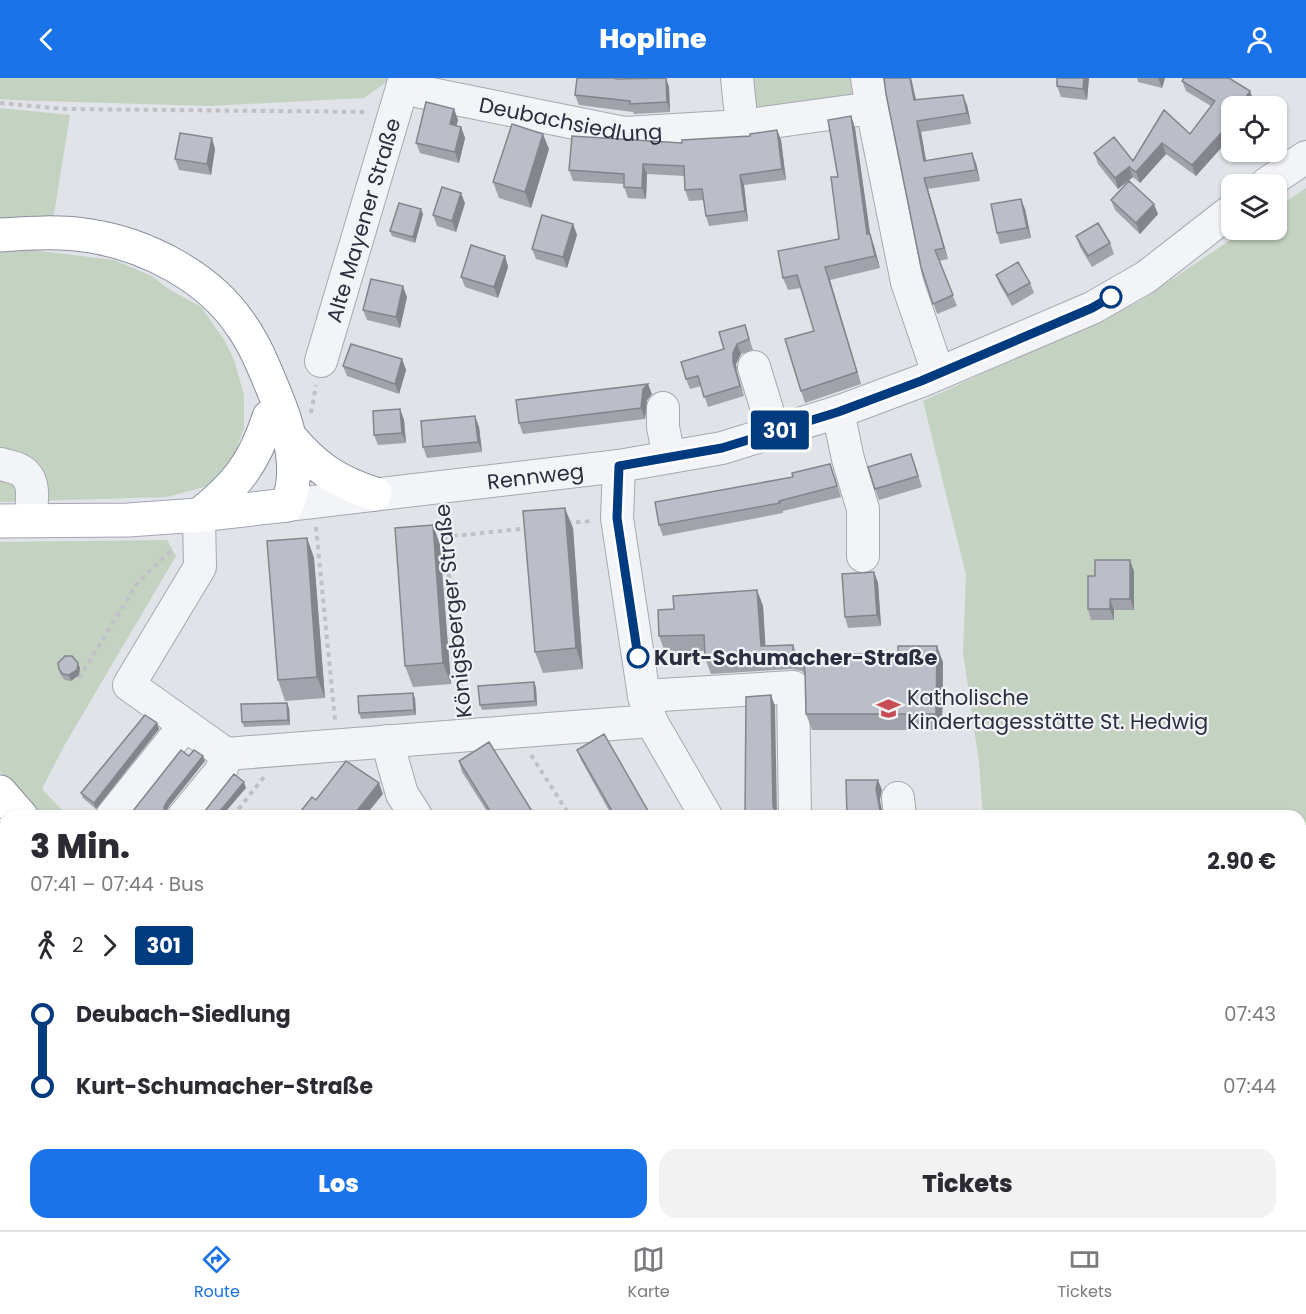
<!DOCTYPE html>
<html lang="de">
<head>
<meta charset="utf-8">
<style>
  :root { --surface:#fff; --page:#f2f2f3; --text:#2b2b33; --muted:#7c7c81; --line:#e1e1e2; --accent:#1a73e8 }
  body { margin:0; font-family:Poppins,sans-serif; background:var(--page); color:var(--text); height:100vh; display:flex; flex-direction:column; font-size:22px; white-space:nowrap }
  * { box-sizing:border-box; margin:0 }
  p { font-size:20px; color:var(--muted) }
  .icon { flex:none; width:33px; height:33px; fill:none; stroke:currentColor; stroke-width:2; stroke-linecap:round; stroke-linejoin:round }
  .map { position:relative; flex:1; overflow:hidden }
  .side { position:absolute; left:0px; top:732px; width:1306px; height:420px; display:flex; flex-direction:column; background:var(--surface); border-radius:18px 18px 0 0; box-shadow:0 2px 4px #0004 }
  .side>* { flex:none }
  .badge { padding:0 12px; border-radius:4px; font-size:21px; line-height:39px }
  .controls { position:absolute; left:1221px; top:18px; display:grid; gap:12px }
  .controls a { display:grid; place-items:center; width:66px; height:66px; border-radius:12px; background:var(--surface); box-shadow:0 2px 4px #0004; font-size:30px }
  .map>.badge { position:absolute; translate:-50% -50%; box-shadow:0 0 0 3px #fff }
  .legs { display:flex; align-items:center; gap:9px; height:66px; padding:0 30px; font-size:20px }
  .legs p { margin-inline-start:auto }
  .headline { display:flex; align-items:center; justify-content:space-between; height:102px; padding:0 30px }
  h1 { font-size:33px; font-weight:800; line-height:45px }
  .primary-button { display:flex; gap:12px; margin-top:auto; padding:12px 30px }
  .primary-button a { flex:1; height:69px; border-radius:18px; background:var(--accent); color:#fff; font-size:24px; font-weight:800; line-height:69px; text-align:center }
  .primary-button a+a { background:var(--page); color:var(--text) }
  ul { padding:0 30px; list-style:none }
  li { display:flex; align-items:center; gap:21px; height:72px; font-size:22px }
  li i { display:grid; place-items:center; width:9px; height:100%; margin:0 8px; background:currentColor }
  li i::after { content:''; width:15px; height:15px; margin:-8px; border:4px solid; border-radius:50%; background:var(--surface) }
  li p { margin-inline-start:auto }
  li:first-child i { background:linear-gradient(#0000 50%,currentColor 0) }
  li:last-child i { background:linear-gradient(currentColor 50%,#0000 0) }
  header { display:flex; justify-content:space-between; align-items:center; height:78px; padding:0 30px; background:var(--accent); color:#fff; font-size:27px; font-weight:800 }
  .tabs { display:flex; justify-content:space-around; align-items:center; height:84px; border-top:2px solid var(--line); background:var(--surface); font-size:16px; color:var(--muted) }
  .tabs a { display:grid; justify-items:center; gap:3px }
  .tabs .on { color:var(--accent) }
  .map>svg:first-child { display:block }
</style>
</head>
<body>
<header><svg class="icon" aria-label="back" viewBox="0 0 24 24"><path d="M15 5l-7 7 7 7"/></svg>Hopline<svg class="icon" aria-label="person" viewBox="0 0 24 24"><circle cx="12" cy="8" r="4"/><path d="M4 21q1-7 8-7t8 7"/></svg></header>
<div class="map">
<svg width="1306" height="1152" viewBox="0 0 1306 1152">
  <rect width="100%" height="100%" fill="#e0e3e8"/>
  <!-- green -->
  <path fill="#c4d2c2" d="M0,0H392L364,20L209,28L10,22L0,21Z
    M749,0H855L858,17L755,35Z
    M0,30L70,37L53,142L0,144Z
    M1306,110V754L1301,755L1300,738H983L979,685L963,574L966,497L923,323L1140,223L1245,152H1276L1277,130Z
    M7,169L114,182L152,198L167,210L201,229L225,263L234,282L244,317V350L232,383L208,408L167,419L0,424V170Z
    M167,462L176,478L64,668L42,711L68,738H37L0,694V464Z
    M6,871V1040L0,1039V884Z
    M218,1146H395L404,1152H224Z
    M515,1146H598L607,1152H524Z"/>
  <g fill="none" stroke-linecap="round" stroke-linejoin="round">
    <defs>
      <g id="minor">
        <path d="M737,0L742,48"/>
        <path id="s1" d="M402,10L624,55L742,48L872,30L867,0"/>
        <path d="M872,30L907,204L938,295"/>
        <path d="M1266,106L1306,79"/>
        <path id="s2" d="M321,283L405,0"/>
        <path d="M754,289L774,354"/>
        <path d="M663,330V349L669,379"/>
        <path d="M838,334L848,381L863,431V478"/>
        <path d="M1,386C7,388 15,389 20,392C38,402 31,427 30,443"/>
        <path d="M619,388L617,440L644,618L651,643L706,738"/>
        <path id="s3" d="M287,427L619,388L722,370L838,334L921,303L1092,230L1146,199L1232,132"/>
        <path d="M199,437L200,489L129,607L226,676L651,643"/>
        <path d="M644,618L793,609L795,738"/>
        <path d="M387,663L402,716L416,738"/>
        <path d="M898,720L900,738"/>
        <path d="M112,738L185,647"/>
        <path d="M184,738L221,693L226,676"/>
        <path d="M1300,763H1306"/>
        <path d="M1300,1030L1306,1031"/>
        <path d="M1300,1115L1306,1095"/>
        <path d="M0,1116H6"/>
        <path d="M144,1146L158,1152"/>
        <path d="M771,1152L774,1146"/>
        <path d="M1040,1152L1042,1146"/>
        <path d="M1290,1152L1292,1146"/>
      </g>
      <path id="major" d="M0,443L128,442L199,437L287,427"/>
      <path id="highway" d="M0,157C30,155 61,153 91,158C147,167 209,199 241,247C256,268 265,292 275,316C289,349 302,392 287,427
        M290,359C315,389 337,404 375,416
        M199,437C237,407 254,385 269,339
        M0,714L21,738
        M0,757L6,764
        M0,816L6,818
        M435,1146L443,1152
        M489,1146L499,1152"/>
    </defs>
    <!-- minor casing -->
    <use href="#minor" stroke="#a6a9b2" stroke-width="34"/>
    <!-- major casing -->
    <use href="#major" stroke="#a0a6b3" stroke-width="35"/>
    <!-- highway casing -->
    <use href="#highway" stroke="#898f9e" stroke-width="35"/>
    <!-- path -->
    <path stroke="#bfc1c7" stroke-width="4" stroke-dasharray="4.5 4.5" stroke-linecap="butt" d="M0,25L65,31L368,34
      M311,335L316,307
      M442,433L464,634
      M567,445L593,443
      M316,449L335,642
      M444,459L530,450
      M79,600L138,504L173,471
      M531,677L570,738
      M233,738L264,699
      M609,1146L618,1152
      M886,1146L898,1152
      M661,1152L665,1146
      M927,1152L930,1146
      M1190,1152L1192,1146"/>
    <!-- minor -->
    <use href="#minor" stroke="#f3f4f7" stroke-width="32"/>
    <!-- major -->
    <use href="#major" stroke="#fff" stroke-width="33"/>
    <!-- highway -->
    <use href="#highway" stroke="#fff" stroke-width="33"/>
  </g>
  <!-- wall -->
  <path fill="#a1a3ac" d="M666,0L669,9L670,34L634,36L633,34L579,27L575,17L621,1Z
    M884,0H911L916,21L967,27L971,46L921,54L926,83L976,85L980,103L928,111L948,181L939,183L957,228L937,236L921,189Z
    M1089,0L1087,22L1061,19L1057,8Z
    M1137,0H1165L1162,10L1138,4Z
    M1182,3L1250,13L1254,24L1196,98L1166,76L1140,105L1133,99L1118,111L1098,86L1094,75L1133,83L1164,32L1190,56L1211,28L1186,13Z
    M454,31L458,42L456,48L461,49L465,60L459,85L420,75L416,65Z
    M851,38L855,50L870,156L874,168L880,190L830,202L861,306L805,325L801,313L814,253L801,210L788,212L783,200L839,161L838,99Z
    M777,52L781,62L786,102L744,107L748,143L709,148L706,138L704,122L689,123L685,112L684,98L647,96L646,121L628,120L624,109V106L573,103L569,92L682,65L750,58Z
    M215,71L211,97L179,92L175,81Z
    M549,71L531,130L499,120L493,104Z
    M1111,122L1158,136L1140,156L1115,132Z
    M465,125L456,154L437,148L433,137Z
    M1025,131L1031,160L1000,166L997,155Z
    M423,136L415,165L392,158L390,153Z
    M573,146L577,157L567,190L536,181L532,171Z
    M1076,158L1110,165L1114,176L1092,189L1080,169Z
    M505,178L508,189L498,220L465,209L461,199Z
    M996,197L1030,205L1034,215L1012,228L1000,207Z
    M407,219L400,250L367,242L363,232Z
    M745,247L753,272L741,276L736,286L737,294L744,318L708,329L701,308L690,311L686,301L724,271Z
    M402,281L406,292L399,316L347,298L343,288Z
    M652,316L647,322L645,341L523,356L519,345Z
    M400,331L404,342L406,365L378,367L374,357Z
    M475,338L479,349L482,374L427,380L423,369Z
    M915,387L922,409L879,422L875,411Z
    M834,396L841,419L783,433V435L663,458L659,447Z
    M433,447L440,467L451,606L413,609L405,588Z
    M573,450L583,591L543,595L535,574Z
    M307,460L314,480L325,620L285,623L278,602Z
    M1134,493V532H1114V542H1091L1088,531L1095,498Z
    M874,494L878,505L881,548L848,550L845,539Z
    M757,512L763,528L765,568L793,567L797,576L943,584L942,652H812L806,636L805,597L802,593L792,591L711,596L705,580V573L665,574L659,558L674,531Z
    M80,590L79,597L71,603L65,602L60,596L59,591Z
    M536,609L537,628L482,632L480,627Z
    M415,620L416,637L361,641L359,635Z
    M289,630L290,647L244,649L242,644Z
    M157,645L159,651L96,731L83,720L81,715Z
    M577,672L651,738H612L581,682Z
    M459,683L535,738H490L462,694Z
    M1060,1146H1168L1166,1152H1076Z"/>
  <!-- shaded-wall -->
  <path fill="#83858c" d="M666,0L669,9L670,34L667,24Z
    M910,0H911L918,32L914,22Z
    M1084,0H1089L1087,22L1083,11Z
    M1158,0H1165L1162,10Z
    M1250,13L1254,24L1251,28H1240Z
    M963,17L967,27L971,46L967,35Z
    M454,31L458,42L454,57L450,46Z
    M851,38L855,50L872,169L867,156Z
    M917,43L921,54L928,94L924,83Z
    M1232,43V58L1196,98L1192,87Z
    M461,49L465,60L459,85L455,74Z
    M777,52L781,62L786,102L782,91Z
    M543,56L549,71L531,130L525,114Z
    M212,60L215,71L211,97L207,86Z
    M1162,65L1166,76L1140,105L1136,94Z
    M972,75L976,85L980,103L976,92Z
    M643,86L647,96L646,121L642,110Z
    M1130,88L1129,89L1133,99L1118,111L1115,100Z
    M740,97L744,107L748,143L745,133Z
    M924,100L928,111L948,181L944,170Z
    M461,115L465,125L456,154L452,143Z
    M1021,121L1025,131L1031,160L1027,150Z
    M1154,126L1158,136L1140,156L1136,145Z
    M421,131L423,136L415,165L413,159Z
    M573,146L577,157L567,190L563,179Z
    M870,156L874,168L880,190L875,178Z
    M505,178L508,189L498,220L494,209Z
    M825,189L830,202L861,306L857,294Z
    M403,208L407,219L400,250L396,239Z
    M737,266L741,276L736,286L737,294L744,318L733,284V275Z
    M402,281L406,292L399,316L395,306Z
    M648,306L652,316L647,322L645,341L641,330L643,311Z
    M400,331L404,342L406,365L402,355Z
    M475,338L479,349L482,374L478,364Z
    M565,430L573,450L583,591L576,570Z
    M433,447L440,467L451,606L443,585Z
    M307,460L314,480L325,620L317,599Z
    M1130,482L1134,493V532L1130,521Z
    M874,494L878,505L881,548L877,537Z
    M757,512L763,528L766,576L761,568Z
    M1110,521L1114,532V542L1110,531Z
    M937,568L943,584L942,652L936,636Z
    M78,585L80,590L79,597L71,603L69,597Z
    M534,604L536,609L537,628L535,623Z
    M413,615L415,620L416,637L414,632Z
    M771,617L775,628L777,738L773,728Z
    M287,625L289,630L290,647L288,642Z
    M157,645L159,651L96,731L94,725Z
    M203,678L205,683L170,727L166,734L167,738H165L164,729L168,722Z
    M878,702L882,712L880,722L883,738H881L876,711Z
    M244,704L246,710L222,738H216Z
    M379,705L383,716L365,738H353Z
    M55,1146H60L59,1152H54Z
    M1010,1146H1018L1016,1152H1008Z
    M1161,1146H1168L1166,1152H1159Z
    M1259,1146H1266L1264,1152H1257Z"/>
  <!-- building -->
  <path fill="#bbbec8" stroke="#83858c" stroke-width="1.5" d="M577,0H616V1L666,0L667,24L630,26V23L575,17Z
    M884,0H910L914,22L963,17L967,35L917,43L924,83L972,75L976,92L924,100L944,170L935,172L953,217L933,226L921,189L886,16Z
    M1057,0H1084L1083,11L1057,8Z
    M1184,0H1229L1250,13L1240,28H1232V43L1192,87L1162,65L1136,94L1129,89L1130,88L1115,100L1094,75L1114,59L1133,83L1164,32L1190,56L1215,23L1182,3Z
    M426,24L454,31L450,46L461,49L455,74L416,65Z
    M851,38L867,156H870L875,178L825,189L857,294L801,313L785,261L814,253L797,197L783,200L778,173L839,161L831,99H838L828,42Z
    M512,46L543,56L525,114L493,104Z
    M777,52L782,91L740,97L745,133L706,138L702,111L685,112L684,88L643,86L642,110L624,109V96L569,92L572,58L682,65V62L750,58V56Z
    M180,55L212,60L207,86L175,81Z
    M1129,103L1154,126L1136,145L1111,122Z
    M442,109L461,115L452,143L433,137Z
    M1021,121L1027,150L997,155L991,126Z
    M399,125L421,131L413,159L390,153Z
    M542,137L573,146L563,179L532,171Z
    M1098,145L1110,165L1088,178L1076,158Z
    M471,167L505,178L494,209L461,199Z
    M1018,184L1030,205L1008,217L996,197Z
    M371,201L403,208L396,239L363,232Z
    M745,247L749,261L737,266L733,275V284L740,308L704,319L698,298L686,301L681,284L724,271L719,254Z
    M351,266L402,281L395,306L343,288Z
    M648,306L643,311L641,330L519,345L516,322Z
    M400,331L402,355L374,357L373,333Z
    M475,338L478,364L423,369L421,343Z
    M911,376L918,398L875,411L868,389Z
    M830,386L837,408L779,423L780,425L659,447L655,424L793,399L792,395Z
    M565,430L576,570L535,574L523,433Z
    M433,447L443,585L405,588L395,450Z
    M307,460L317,599L278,602L267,463Z
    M1095,482H1130V521H1110V531H1088V498H1095Z
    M874,494L877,537L845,539L842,496Z
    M757,512L761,568L793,567V576H898V568H937L936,636H806L805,593L803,584L796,577L786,575L705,580L704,557L659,558L658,532L674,531L673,518Z
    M65,578H72L78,585L77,592L69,597L63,596L59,591L58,585Z
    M534,604L535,623L480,627L478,608Z
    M413,615L414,632L359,635L358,618Z
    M771,617L773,728L776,737L777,738H745L746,619Z
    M287,625L288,642L242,644L241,626Z
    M145,637L157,645L94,725L81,715Z
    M604,656L651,738H615L577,672Z
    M489,664L535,738H493L459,683Z
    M181,672L189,678L194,672L203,678L168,722L164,729L165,738H129Z
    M346,683L379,705L353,738H297L312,719L316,722Z
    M234,696L244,704L216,738H201Z
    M846,702H878L876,711L881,738H847Z
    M1306,1097V1152H1296L1298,1146H1300V1134L1303,1126L1300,1125V1118Z
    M0,1131L6,1132V1146H55L54,1152H0Z
    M90,1146H112L120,1148L119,1152H88Z
    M787,1146H879L892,1152H795L786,1148Z
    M971,1146H1010L1008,1152H969Z
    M1085,1146H1161L1159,1152H1102Z
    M1231,1146H1259L1257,1152H1229Z"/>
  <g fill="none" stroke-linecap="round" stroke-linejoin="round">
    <defs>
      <path id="line-1" d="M638,579L617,440L619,388L722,370L838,334L921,303L1092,230L1111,219"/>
    </defs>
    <!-- line-1 casing -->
    <use href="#line-1" stroke="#fff" stroke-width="14"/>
    <!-- line-1 -->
    <use href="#line-1" stroke="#003b80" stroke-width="9"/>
  </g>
  <!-- icons -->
  <defs>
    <symbol id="school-bare" viewBox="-9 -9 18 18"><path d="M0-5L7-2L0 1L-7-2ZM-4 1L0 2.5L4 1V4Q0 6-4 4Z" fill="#c64d53" stroke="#f0f2f6" stroke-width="2.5" paint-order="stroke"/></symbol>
  </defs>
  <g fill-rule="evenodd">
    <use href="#school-bare" x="872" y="614" width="33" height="33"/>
  </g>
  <!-- markers -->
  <g fill="#fff" stroke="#003b80" stroke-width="3">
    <circle cx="1111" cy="219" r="10"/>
    <circle cx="638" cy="579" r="10"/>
  </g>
  <g text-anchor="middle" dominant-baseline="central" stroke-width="4.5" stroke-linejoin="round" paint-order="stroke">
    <!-- street labels -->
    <g font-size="21" fill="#2a2f3f" stroke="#f0f2f6">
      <text stroke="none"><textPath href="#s1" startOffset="172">Deubachsiedlung</textPath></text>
      <text stroke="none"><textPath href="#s2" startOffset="147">Alte Mayener Straße</textPath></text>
      <text stroke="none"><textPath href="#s3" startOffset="250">Rennweg</textPath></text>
      <text transform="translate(453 533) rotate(-96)">Königsberger Straße</text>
    </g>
    <!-- stop labels -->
    <g font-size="21" font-weight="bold" fill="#2a2f3f" stroke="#f0f2f6" text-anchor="start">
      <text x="654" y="579">Kurt-Schumacher-Straße</text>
    </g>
    <!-- poi labels -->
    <g font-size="21" fill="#2a2f3f" stroke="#f0f2f6" text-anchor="start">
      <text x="907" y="619">Katholische<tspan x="907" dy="24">Kindertagesstätte St. Hedwig</tspan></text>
    </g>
  </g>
</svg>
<div class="controls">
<a><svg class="icon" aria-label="locate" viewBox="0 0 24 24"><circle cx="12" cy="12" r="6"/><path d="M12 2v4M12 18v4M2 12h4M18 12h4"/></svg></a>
<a><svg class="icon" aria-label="layers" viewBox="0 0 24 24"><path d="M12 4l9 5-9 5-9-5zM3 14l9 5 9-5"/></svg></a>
</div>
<b class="badge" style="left:780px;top:352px;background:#003b80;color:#fff">301</b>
<section class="side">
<div class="headline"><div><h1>3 Min.</h1><p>07:41 – 07:44 · Bus</p></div><b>2.90 €</b></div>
<div class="legs"><svg class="icon" aria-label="walk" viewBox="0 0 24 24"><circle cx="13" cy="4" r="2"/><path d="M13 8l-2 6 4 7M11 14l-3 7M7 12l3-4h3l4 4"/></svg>2<svg class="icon" aria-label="forward" viewBox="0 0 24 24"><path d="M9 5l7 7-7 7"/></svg><b class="badge" style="background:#003b80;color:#fff">301</b></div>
<ul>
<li><i style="color:#003b80"></i><b>Deubach-Siedlung</b><p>07:43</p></li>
<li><i style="color:#003b80"></i><b>Kurt-Schumacher-Straße</b><p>07:44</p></li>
</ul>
<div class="primary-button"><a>Los</a><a>Tickets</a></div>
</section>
</div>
<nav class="tabs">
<a class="on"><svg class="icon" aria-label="directions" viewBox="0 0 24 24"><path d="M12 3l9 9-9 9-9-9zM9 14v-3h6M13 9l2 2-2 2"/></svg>Route</a>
<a><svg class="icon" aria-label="map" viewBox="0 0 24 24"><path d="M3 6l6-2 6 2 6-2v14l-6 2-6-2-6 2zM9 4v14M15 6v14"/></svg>Karte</a>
<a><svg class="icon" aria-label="tickets" viewBox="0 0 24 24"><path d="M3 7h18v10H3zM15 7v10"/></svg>Tickets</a>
</nav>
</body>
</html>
